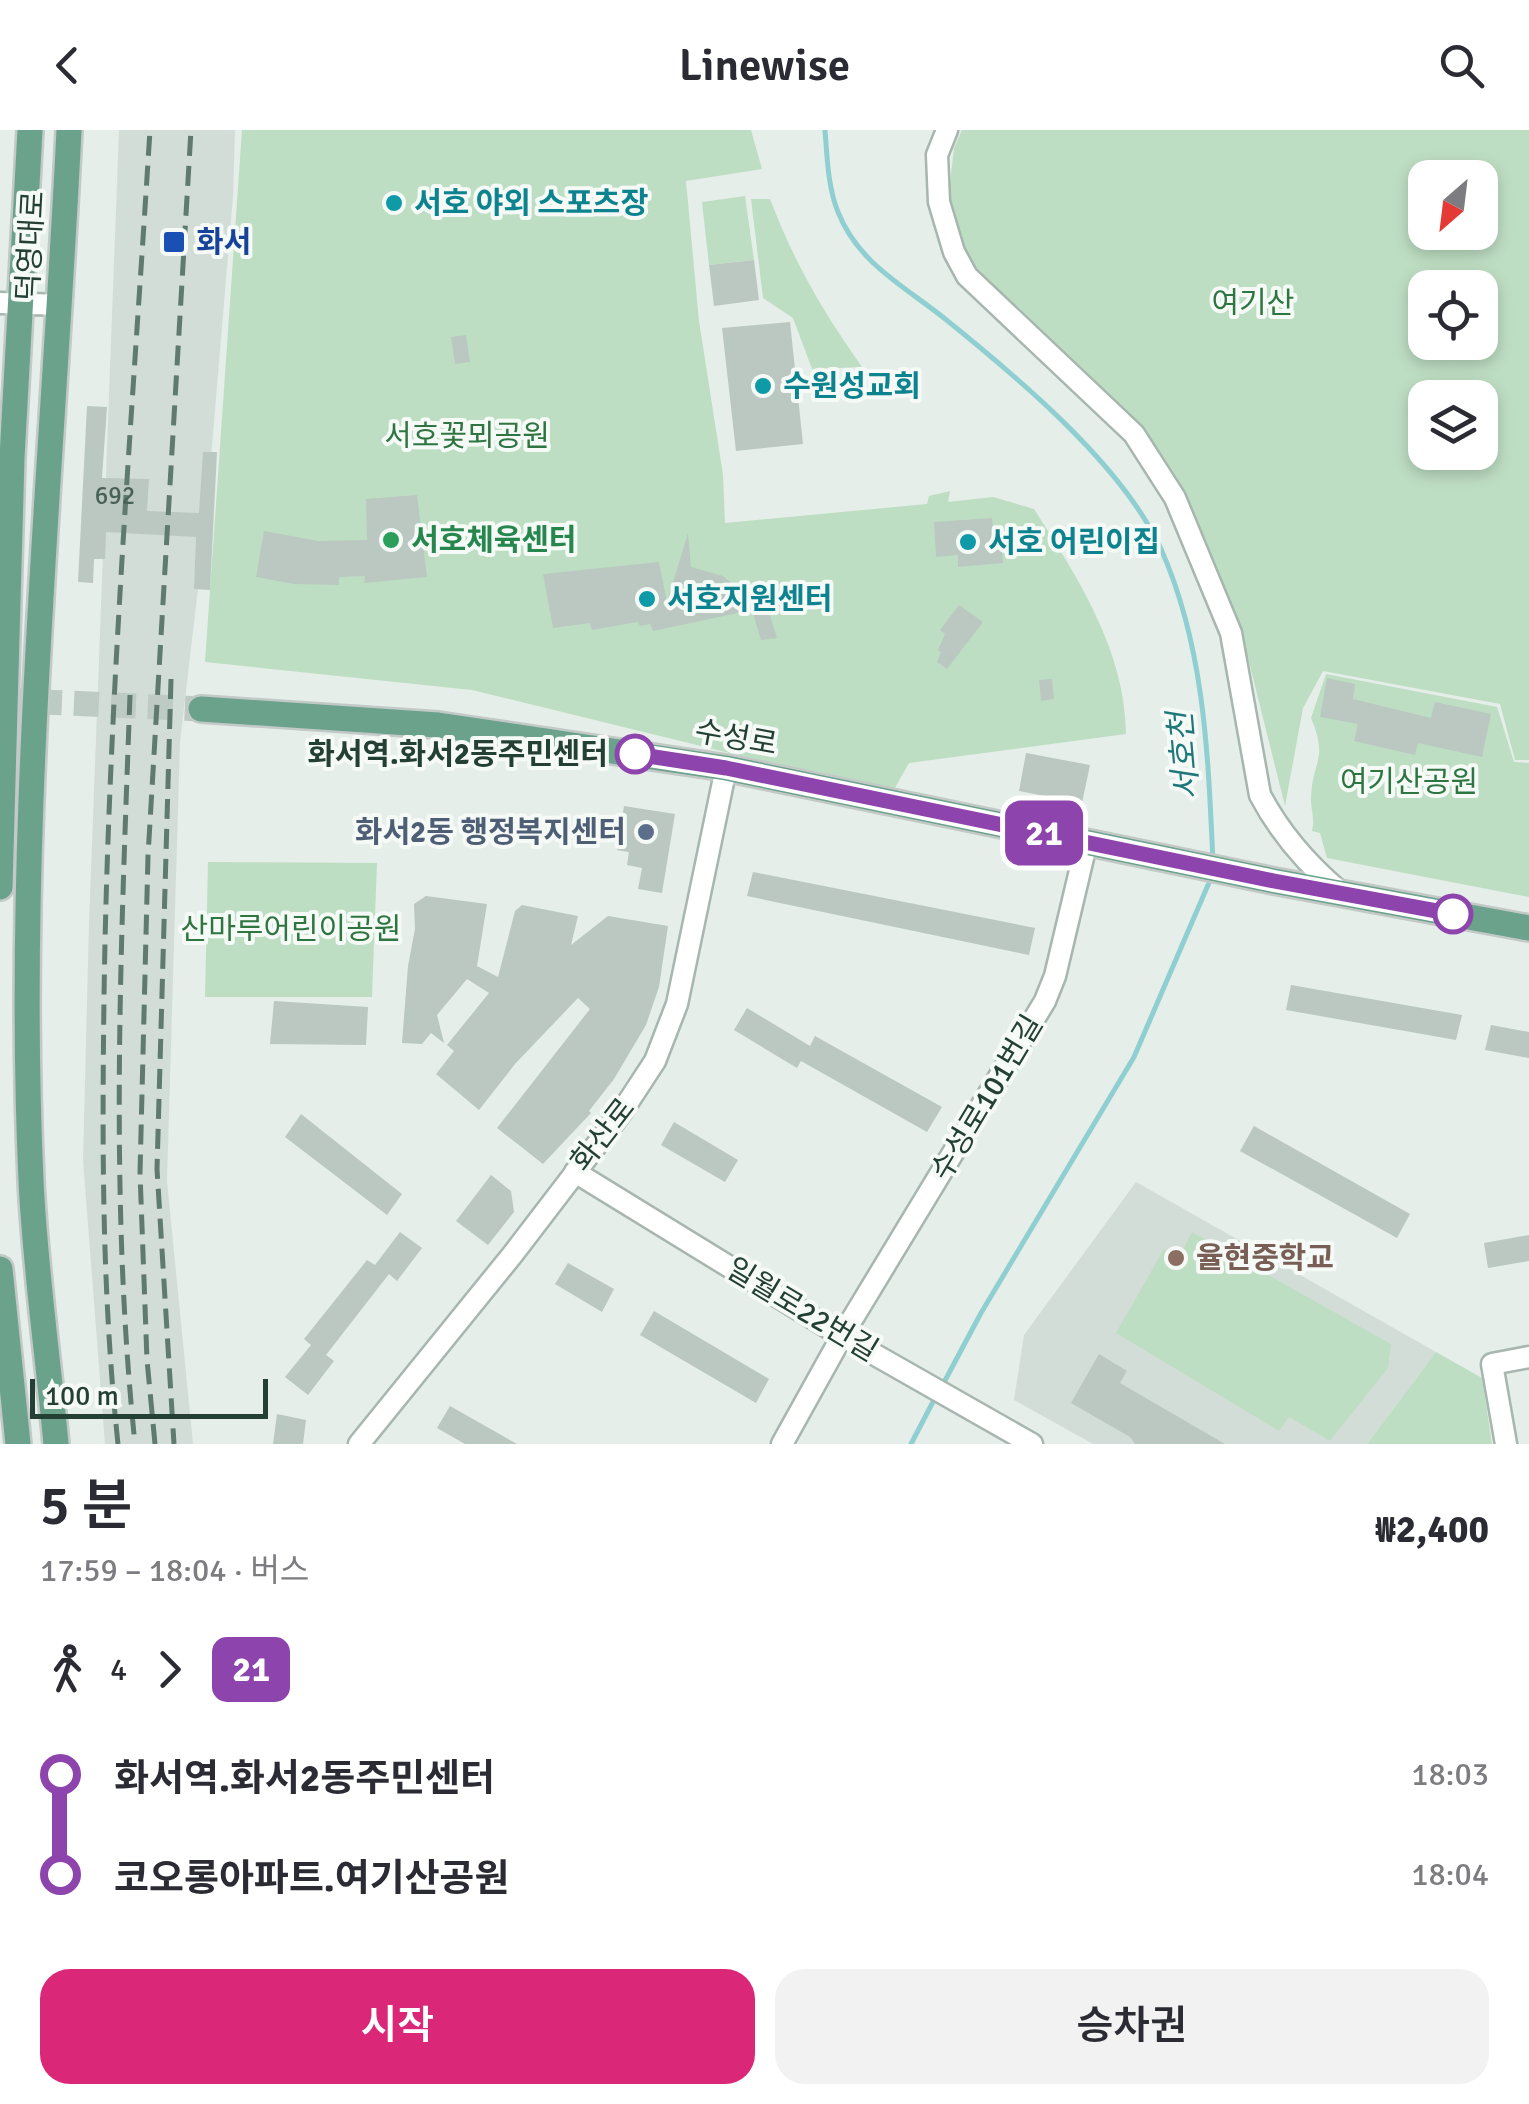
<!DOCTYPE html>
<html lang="ko">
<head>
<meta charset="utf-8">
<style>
  :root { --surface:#fff; --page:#f2f2f3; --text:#2b2b33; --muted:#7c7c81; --accent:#db2777 }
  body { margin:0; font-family:Signika,"Noto Sans KR",sans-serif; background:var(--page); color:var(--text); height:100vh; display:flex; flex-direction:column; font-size:38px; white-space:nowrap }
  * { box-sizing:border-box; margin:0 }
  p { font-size:32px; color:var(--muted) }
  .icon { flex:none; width:55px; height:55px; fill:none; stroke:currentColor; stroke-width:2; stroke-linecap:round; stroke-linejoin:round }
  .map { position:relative; height:1314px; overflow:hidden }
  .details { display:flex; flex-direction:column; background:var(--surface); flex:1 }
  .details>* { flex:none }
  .badge { padding:0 20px; border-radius:15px; font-size:35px; line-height:65px }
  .needle { width:65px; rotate:208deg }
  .buttons { position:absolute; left:1408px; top:30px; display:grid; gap:20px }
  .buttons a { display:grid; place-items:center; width:90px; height:90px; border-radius:20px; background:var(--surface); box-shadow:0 5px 15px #0003; font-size:50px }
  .scale { position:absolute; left:30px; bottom:25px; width:238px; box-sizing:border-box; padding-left:10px; border:5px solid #243f34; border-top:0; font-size:28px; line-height:35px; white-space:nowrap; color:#243f34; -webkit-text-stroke:8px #f5faf7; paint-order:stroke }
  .map>.badge { position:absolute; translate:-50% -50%; box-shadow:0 0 0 5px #fff }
  .legs { display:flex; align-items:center; gap:15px; height:110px; padding:0 40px; font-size:32px }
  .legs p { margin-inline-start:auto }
  .summary { display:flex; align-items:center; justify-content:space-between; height:170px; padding:0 40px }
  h1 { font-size:55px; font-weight:600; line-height:75px }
  .cta { display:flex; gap:20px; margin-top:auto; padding:20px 40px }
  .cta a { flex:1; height:115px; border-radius:30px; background:var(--accent); color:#fff; font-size:40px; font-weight:600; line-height:115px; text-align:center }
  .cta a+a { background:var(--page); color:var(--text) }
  ul { padding:0 40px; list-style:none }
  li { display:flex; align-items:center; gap:35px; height:100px; font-size:38px }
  li i { display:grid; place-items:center; width:15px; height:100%; margin:0 12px; background:currentColor }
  li i::after { content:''; width:25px; height:25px; margin:-12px; border:8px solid; border-radius:50%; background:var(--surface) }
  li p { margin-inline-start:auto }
  li:first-child i { background:linear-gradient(#0000 50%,currentColor 0) }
  li:last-child i { background:linear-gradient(currentColor 50%,#0000 0) }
  header { display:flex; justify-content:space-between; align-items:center; height:130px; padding:0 40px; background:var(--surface); font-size:45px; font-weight:600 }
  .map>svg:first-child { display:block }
</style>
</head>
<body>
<header><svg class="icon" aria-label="back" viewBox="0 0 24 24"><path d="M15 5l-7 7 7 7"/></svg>Linewise<svg class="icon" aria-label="search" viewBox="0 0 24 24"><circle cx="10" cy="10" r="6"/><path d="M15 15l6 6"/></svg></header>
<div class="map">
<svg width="1529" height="1314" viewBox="0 0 1529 1314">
  <rect width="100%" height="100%" fill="#e5eee8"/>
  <!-- built -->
  <path fill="#d3ddd7" d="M119,0H235L233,66L205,399L180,612L167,1051L193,1314H105L83,1030L89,793Z
    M1136,1052L1436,1222L1367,1314H1093L1014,1270L1024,1205Z"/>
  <!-- green -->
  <path fill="#bedec3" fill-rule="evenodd" d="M242,0H751L762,39L686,51L699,191L723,345L725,393L927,374L929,366L950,361L948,372L993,367L1034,379C1078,448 1125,520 1126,604L909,633L892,663L472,560L205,532Z
    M962,0H1529V630H1515L1500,574L1323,541L1303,578L1285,676L1245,516L1168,340L965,131L948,71L954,18ZM1425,48H1480V102H1425ZM1425,158H1480V212H1425ZM1425,268H1480V322H1425Z
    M745,66L754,130L709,135L702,72Z
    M751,69H770C795,134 822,180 862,237L812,239L793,188L763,168Z
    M1326,544L1497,577L1514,632L1529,633V767L1327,728L1320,703L1312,701C1315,688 1311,681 1311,669C1312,629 1329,631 1311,588Z
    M208,732L377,733L372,867H205Z
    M1192,1102L1391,1214L1388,1238L1330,1311L1289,1287L1279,1301L1116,1203L1164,1119L1179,1127Z
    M1436,1222L1482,1248L1492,1314H1367Z"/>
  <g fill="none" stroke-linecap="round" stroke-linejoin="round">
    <!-- stream -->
    <path stroke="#8fcfd1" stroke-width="5" d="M825,0C827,26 828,58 838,82C858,133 904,156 944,188C1016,246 1122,334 1161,419C1205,518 1208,626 1213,732
      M941,1258L981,1183L1134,927L1211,748
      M911,1314L935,1268"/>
  </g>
  <!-- building -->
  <path fill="#bac8c1" d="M754,130L759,170L714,176L709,135Z
    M790,192L803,314L736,321L722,198Z
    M466,205L470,232L455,234L451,207Z
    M87,276L107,277L102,348L149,349L147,381L199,383L203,322H217L210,460L194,459L196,407L106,402L105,429H94L93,453L78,452Z
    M417,365L427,447L364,453L365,446L339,447V455L294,454L256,447L264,401L318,411L367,410L366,369Z
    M992,388L993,398H1000L1003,433L958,437V425L936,427L934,392Z
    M688,403L691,437L723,446L745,465L794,461L796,479H768L777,508L761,510L752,480L653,501L650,494L640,496L638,492L592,500L590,493L553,498L543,444L659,432L667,472Z
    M959,475L983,492L947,539L937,532L941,522L938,520L945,504L940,500Z
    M1327,548L1355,554L1353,569L1431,588L1435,572L1491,584L1482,627L1418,613L1415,625L1354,611L1358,594L1320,587Z
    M1052,549L1054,569L1041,571L1039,550Z
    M1026,623L1090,635L1082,673L1019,661Z
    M624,676L675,684L662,763L638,759L642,738L627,735L629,722L617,720Z
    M753,742L1035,798L1029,825L747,766Z
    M426,766L487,774L477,836L498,847L515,781L522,775L578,786L571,815L608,786L668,796L659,857L646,895L614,949L589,981L591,983L543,1034L497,998L590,879L578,868L515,934L479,980L436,944L454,921L447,915L489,863L467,849L437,885L444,913L431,903L422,914L402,913L408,836L415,799L414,774Z
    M1291,855L1462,885L1456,910L1286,880Z
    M274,871L368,877L366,915L270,914Z
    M747,878L810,916L815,906L942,977L927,1002L801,931L797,938L734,900Z
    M1491,895L1529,902V928L1485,920Z
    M301,984L402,1064L387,1085L285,1007Z
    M674,992L738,1030L725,1052L661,1015Z
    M1254,996L1410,1084L1397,1108L1240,1021Z
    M491,1045L511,1061L514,1082L488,1115L456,1091Z
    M400,1102L422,1118L397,1151L389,1144L326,1225L334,1231L308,1265L285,1247L311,1215L304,1209L367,1130L375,1135Z
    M1529,1105V1131L1488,1138L1484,1113Z
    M568,1133L614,1159L602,1182L555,1154Z
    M654,1181L769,1249L756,1273L640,1205Z
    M1099,1224L1127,1241L1120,1253L1225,1314H1135L1130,1307L1071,1273Z
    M450,1276L517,1314H465L437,1298Z
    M277,1284L306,1290L303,1314H273Z"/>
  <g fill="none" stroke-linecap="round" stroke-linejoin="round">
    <!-- major-tunnel -->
    <path stroke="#becbc4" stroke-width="25" stroke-dasharray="25 12" stroke-linecap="butt" d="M0,570L201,579"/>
    <defs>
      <path id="minor" d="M947,0L937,25L939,72L954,122L967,146L1134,304L1175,368L1231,503L1260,665C1280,703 1307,734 1339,761
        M0,173L61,175
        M575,1042L842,1206L1032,1314
        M359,1314L513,1124L621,983L655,931L677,874L726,638
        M782,1314L842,1206L1045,871L1055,846L1087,711
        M1506,1314L1492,1234L1529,1227"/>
      <path id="major" d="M201,579L438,595L726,638L1274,751L1529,798
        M0,757L12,328L30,0
        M0,1139L18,1314
        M56,1314C48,1227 35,1138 31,1050C15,700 52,350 69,0"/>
    </defs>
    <!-- minor casing -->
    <use href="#minor" stroke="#a7b6ae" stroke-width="25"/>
    <!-- major casing -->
    <use href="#major" stroke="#c2c9c6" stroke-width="30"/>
    <!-- minor -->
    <use href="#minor" stroke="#fff" stroke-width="20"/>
    <!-- major -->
    <use href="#major" stroke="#6aa28c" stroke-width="25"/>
    <!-- rail -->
    <path stroke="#5f7a6f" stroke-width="5" stroke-dasharray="20 10" stroke-linecap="butt" d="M171,549L157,1039L174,1314
      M130,565C121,815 109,1065 135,1314
      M118,1314C102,1163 102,1020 104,868C108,579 132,289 150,0
      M155,1314L147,1230L140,1043L148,726L191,0"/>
  </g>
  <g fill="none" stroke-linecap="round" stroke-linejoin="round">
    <defs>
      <path id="line-1" d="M635,624L726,638L1274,751L1453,784"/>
    </defs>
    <!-- line-1 casing -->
    <use href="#line-1" stroke="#fff" stroke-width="22"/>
    <!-- line-1 -->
    <use href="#line-1" stroke="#8e44ad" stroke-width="15"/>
  </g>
  <!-- markers -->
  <g fill="#0f9aa8" stroke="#f5faf7" stroke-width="4">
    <circle cx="394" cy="73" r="10"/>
    <circle cx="763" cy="256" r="10"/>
    <circle cx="968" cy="412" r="10"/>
    <circle cx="647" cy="469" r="10"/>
  </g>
  <rect fill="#1a4fb4" stroke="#f5faf7" stroke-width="4" x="162" y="100" width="24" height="24" rx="5"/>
  <circle fill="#2e9e5b" stroke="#f5faf7" stroke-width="4" cx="391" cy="410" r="10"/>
  <g fill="#fff" stroke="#8e44ad" stroke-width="5">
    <circle cx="635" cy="624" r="18"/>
    <circle cx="1453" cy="784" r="18"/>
  </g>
  <circle fill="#5c6f8a" stroke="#f5faf7" stroke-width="4" cx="646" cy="702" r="10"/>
  <circle fill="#8d6e63" stroke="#f5faf7" stroke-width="4" cx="1176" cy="1128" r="10"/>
  <g text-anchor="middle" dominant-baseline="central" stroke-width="8" stroke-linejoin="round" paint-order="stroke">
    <!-- number labels -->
    <g font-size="25" fill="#4a6157">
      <text x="115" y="365">692</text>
    </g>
    <!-- culture labels -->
    <g font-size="30" font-weight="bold" fill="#0d838f" stroke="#f5faf7" text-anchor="start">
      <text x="414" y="73">서호 야외 스포츠장</text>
      <text x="783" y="256">수원성교회</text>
      <text x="988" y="412">서호 어린이집</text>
      <text x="667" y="469">서호지원센터</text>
    </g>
    <!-- transit labels -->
    <g font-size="30" font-weight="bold" fill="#164399" stroke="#f5faf7" text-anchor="start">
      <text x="196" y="112">화서</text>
    </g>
    <!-- street labels -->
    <g font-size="30" fill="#243f34" stroke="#f5faf7">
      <text transform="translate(31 116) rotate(-87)">덕영대로</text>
      <text transform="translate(736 608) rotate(10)">수성로</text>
      <text transform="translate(987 968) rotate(-59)">수성로101번길</text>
      <text transform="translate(603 1005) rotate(-52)">화산로</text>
      <text transform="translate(802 1180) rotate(31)">일월로22번길</text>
    </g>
    <!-- park labels -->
    <g font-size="30" fill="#2f7541" stroke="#f5faf7">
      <text x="1253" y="173">여기산</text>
      <text x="467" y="306">서호꽃뫼공원</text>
      <text x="1409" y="652">여기산공원</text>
      <text x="291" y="799">산마루어린이공원</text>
    </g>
    <!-- leisure labels -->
    <g font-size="30" font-weight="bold" fill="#27864d" stroke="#f5faf7" text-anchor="start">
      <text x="411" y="410">서호체육센터</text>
    </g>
    <!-- stop labels -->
    <g font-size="30" font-weight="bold" fill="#243f34" stroke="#f5faf7" text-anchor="end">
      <text x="608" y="624">화서역.화서2동주민센터</text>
    </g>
    <!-- service labels -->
    <g font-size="30" font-weight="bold" fill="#4e5e75" stroke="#f5faf7" text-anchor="end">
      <text x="626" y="702">화서2동 행정복지센터</text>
    </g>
    <!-- education labels -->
    <g font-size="30" font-weight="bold" fill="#785e54" stroke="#f5faf7" text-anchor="start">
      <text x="1196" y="1128">율현중학교</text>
    </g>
    <!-- water labels -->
    <g font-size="32" font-style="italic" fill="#1f777a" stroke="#f5faf7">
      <text transform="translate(1184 626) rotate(-95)">서호천</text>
    </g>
  </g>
</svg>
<div class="buttons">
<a><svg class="needle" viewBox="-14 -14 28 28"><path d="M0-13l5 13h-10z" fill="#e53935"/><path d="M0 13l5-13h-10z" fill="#7c7c81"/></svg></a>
<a><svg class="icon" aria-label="locate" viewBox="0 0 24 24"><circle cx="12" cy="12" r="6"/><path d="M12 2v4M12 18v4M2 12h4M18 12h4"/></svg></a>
<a><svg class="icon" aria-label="layers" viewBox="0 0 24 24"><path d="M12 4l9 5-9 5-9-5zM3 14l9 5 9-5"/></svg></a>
</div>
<div class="scale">100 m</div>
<b class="badge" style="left:1044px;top:703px;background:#8e44ad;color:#fff">21</b>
</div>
<section class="details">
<div class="summary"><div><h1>5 분</h1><p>17:59 – 18:04 · 버스</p></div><b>₩2,400</b></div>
<div class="legs"><svg class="icon" aria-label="walk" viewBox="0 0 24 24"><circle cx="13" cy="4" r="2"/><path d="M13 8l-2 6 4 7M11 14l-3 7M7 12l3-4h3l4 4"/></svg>4<svg class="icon" aria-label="forward" viewBox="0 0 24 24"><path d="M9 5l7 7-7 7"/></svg><b class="badge" style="background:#8e44ad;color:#fff">21</b></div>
<ul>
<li><i style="color:#8e44ad"></i><b>화서역.화서2동주민센터</b><p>18:03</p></li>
<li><i style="color:#8e44ad"></i><b>코오롱아파트.여기산공원</b><p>18:04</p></li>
</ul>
<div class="cta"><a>시작</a><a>승차권</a></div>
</section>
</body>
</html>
